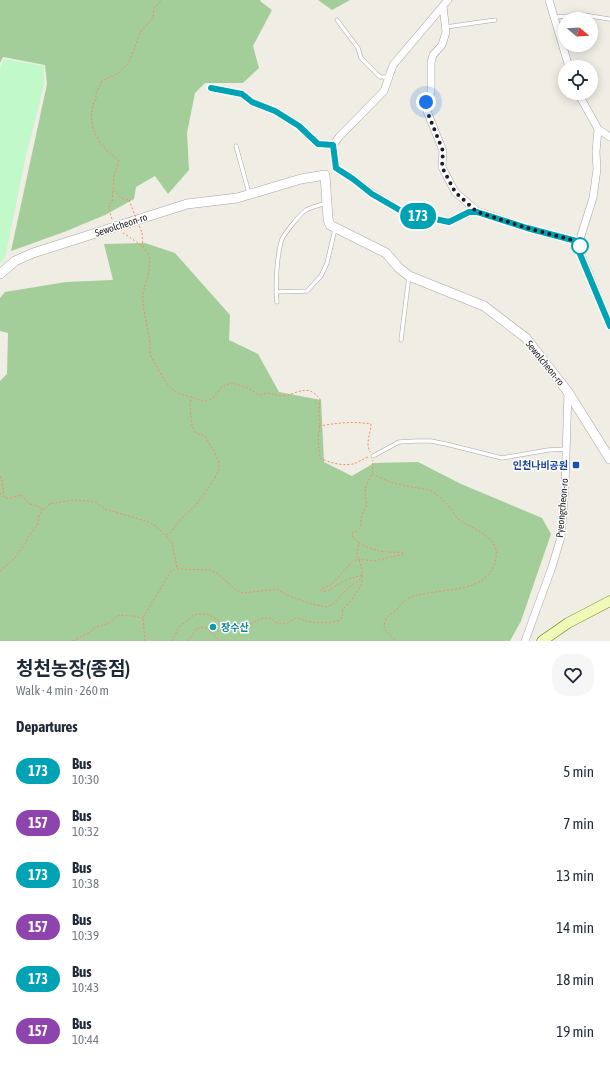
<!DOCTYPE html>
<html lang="en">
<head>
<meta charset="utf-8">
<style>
  :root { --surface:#fff; --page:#f6f6f7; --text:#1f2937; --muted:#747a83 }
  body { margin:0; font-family:"Asap Condensed","Noto Sans KR",sans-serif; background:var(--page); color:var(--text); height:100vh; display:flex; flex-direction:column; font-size:15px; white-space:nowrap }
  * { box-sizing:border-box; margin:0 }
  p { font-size:13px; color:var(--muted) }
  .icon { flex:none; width:22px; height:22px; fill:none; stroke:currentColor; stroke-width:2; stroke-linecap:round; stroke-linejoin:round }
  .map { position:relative; height:641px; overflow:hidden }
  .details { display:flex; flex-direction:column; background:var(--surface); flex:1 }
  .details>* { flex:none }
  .badge { padding:0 8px; border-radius:13px; font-size:14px; line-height:26px }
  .needle { width:26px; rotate:108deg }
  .tools { position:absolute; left:558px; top:12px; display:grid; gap:8px }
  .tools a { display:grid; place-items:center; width:40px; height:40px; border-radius:50%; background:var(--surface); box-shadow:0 2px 10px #0003; font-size:20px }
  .you { position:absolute; width:20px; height:20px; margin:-10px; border:3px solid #fff; border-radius:50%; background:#1a73e8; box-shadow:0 0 0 6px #1a73e833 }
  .map>.badge { position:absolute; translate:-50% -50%; box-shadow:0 0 0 2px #fff }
  h2 { padding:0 16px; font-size:15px; line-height:36px }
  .round { display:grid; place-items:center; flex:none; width:42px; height:42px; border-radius:16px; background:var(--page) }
  .head { display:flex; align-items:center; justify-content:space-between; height:68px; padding:0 16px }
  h1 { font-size:19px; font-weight:700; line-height:30px }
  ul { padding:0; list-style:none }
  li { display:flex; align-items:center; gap:12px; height:52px; padding:0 16px }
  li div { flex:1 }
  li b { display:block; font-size:15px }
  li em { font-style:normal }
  li .badge { min-width:44px; font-weight:700; text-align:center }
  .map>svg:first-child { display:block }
</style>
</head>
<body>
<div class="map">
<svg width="610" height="641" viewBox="0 0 610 641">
  <rect width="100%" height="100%" fill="#efede4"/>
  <!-- forest -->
  <path fill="#a3ce99" d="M0,0H261L260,1L272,10L253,46L259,68L243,83H205L195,93L187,133L189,170L168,194L155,176L136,187L134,199L105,215L64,232L11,251L47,84L45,65L3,57L0,63Z
    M318,0H350L332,10Z
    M145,243L175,253L230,315L229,340L258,354L279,392L321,400L324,462L352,476L374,463L418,462L461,484L542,518L551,534L521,621L510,641H0V381L7,374L8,333L0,331V298L5,292L66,282L113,280L104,244Z"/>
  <!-- park -->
  <path fill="#c1f9cb" d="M4,59L44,66V85L25,160L5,258L0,263V68Z"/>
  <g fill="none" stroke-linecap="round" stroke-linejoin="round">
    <defs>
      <path id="service" d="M554,17L584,15L609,19
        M337,20L358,48L361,58L380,77H389
        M446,27L495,20
        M236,146L249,193
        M276,292L307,291L321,276L327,263L335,229
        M277,302C275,286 277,254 282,239C285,233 300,214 306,210C312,207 320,205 327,203
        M401,340L409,276
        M373,456L399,442L416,441H431L446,444L502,458L548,450L566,449"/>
      <path id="minor" d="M549,0L569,67
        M443,6L446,32L442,45L433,55L431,63V92L427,102V111L443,151L442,167L455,192L477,211
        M211,88L242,94L252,102L275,111L299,126L318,144L333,145L336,168L353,179L372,193L403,212L449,222L469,212L477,211L527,228L579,242L581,254L610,326
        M578,93L598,129L610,137
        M333,145L339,137L384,91L393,65L448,0
        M579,242L593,198L597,169L596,152L598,129
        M525,641L552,567L561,537L565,486L568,392"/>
      <path id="tertiary" d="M0,274L15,261L33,253L187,204L237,198L301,179L325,175L328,219L330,225L386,253L399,268L409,276L484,306L526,338L568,392L610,459"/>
      <path id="secondary" d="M542,641L568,623L610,601"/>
    </defs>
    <!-- service casing -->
    <use href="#service" stroke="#a5a5a5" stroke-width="4.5"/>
    <!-- minor casing -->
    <use href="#minor" stroke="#a5a5a5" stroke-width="8"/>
    <!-- tertiary casing -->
    <use href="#tertiary" stroke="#a5a5a5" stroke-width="10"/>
    <!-- secondary casing -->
    <use href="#secondary" stroke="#5e7605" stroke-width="11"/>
    <!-- path -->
    <path stroke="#f9886b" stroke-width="1" stroke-dasharray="2 2" stroke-linecap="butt" d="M114,190L121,198L129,200
      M112,219L109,210V204L112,202L114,176L119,160L107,151L99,141L93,129L91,115L94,102L96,100V93L102,81L117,74L126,66L129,62L141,31L153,18L154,8L162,0
      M123,233C130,237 145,247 148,254C154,271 141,286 143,302C144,313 147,325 149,335C150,342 150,347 150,354C151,358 155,363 157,367C167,385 170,393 192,397C197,398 200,402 206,401C213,400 216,395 219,390C222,386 228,384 232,383L248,388L259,395C262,395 266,393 268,393C272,393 276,396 281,396C297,395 307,382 320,399L319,414L320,421L318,441L320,458C329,463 346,467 356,463C360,461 363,459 368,457
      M142,233L143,247
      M319,426C337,423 353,421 371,424C371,434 365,442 370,452
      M373,474C383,480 395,484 407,486C415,488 423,488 431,491C439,495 445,502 451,509C454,512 455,516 458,519C471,529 500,536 496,557C490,598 435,586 409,598C403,600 401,606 396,610C387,618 385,615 384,629L396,641
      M0,476L2,481L4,496
      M0,493L5,498H10L21,495C25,497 26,502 30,504C35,506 38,505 42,510
      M166,535L170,533L183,517L196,505L214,480L219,469V463L215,453L205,436L196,433L192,426L190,404L191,400L193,398
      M359,543C373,551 386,553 402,552L404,554L374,561L358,559L353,561L331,585L321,589V591H328L346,580L362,575
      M0,571L15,558L26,542L28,537L38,524L39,516L42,510L45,509L49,504L73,500L89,501L95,502L105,509L149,522L157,527L172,542L177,568
      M73,641L90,632L94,628L109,623L119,615L133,616L143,618
      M145,641L143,618L145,614L170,573L172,570L177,569L210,570L217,573L236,590L243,593L277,589L289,596L309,603L326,607L333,604L349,587L362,578V569L357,554L359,543L353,538L352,533C365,527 359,526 362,514C363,511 366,509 367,505L365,494L366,486L372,474L373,460
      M172,641L179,627L194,615L197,614H207L231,627H240L243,624H251L263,618H270L279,624L287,623L296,618C312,623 324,625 340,620L342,617L343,609L351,601L355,594L362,584V579
      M188,641L196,629L203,627L208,629L221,641"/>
    <!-- service -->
    <use href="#service" stroke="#fff" stroke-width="3.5"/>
    <!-- minor -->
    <use href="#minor" stroke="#fff" stroke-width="7"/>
    <!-- tertiary -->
    <use href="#tertiary" stroke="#fff" stroke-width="9"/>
    <!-- secondary -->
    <use href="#secondary" stroke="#f0f9b8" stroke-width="10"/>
    <!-- path-bridge -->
    <path stroke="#f9886b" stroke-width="1" stroke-dasharray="2 2" stroke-linecap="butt" d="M129,200L142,233"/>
  </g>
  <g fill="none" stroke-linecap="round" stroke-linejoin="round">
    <defs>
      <path id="line" d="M211,88L242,94L252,102L275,111L299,126L318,144L333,145L336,168L353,179L372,194L403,212L449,222L469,212H477L527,228L580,242V254L610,326"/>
    </defs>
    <!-- line casing -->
    <use href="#line" stroke="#fff" stroke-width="9"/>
    <!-- line -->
    <use href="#line" stroke="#00a3b4" stroke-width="6"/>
    <!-- walk -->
    <path stroke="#1e1e1e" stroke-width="4" stroke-dasharray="0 7.2" d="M426,102L427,111L443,151L442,167L455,192L477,212L527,228L580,242V246"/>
  </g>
  <!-- markers -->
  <circle fill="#fff" stroke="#00a3b4" stroke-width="2" cx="580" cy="246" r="8"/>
  <rect fill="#1a4fb4" stroke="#fff" stroke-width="1.5" x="572" y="461" width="8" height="8" rx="2"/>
  <circle fill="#0f9aa8" stroke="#fff" stroke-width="1.5" cx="213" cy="627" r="4"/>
  <g text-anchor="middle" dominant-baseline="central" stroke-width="3" stroke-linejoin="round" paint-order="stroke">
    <!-- street labels -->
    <g font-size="10" fill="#1e1e1e" stroke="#fff">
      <text transform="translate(121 225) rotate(-18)">Sewolcheon-ro</text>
      <text transform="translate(545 363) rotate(51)">Sewolcheon-ro</text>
      <text transform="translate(562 508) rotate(-85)">Pyeongcheon-ro</text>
    </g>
    <!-- transit labels -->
    <g font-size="10" font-weight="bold" fill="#164399" stroke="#fff" text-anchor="end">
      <text x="568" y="465">인천나비공원</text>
    </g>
    <!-- culture labels -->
    <g font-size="10" font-weight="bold" fill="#0d838f" stroke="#fff" text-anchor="start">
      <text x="221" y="627">장수산</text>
    </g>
  </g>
</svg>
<div class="tools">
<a><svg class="needle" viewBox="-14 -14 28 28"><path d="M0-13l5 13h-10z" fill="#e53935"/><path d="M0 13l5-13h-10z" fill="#747a83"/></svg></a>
<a><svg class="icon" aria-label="locate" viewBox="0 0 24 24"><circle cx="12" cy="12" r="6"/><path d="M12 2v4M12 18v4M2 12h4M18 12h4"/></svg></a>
</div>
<div class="you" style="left:426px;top:102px"></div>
<b class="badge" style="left:418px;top:216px;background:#00a3b4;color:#fff">173</b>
</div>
<section class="details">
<div class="head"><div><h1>청천농장(종점)</h1><p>Walk · 4 min · 260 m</p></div><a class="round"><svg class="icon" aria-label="heart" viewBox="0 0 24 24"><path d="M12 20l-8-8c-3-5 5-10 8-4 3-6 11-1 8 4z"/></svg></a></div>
<h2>Departures</h2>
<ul>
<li><span class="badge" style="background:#00a3b4;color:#fff">173</span><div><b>Bus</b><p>10:30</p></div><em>5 min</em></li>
<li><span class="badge" style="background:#8e44ad;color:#fff">157</span><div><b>Bus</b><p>10:32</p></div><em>7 min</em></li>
<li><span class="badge" style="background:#00a3b4;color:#fff">173</span><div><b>Bus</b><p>10:38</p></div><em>13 min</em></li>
<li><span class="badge" style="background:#8e44ad;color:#fff">157</span><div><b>Bus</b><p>10:39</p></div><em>14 min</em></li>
<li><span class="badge" style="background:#00a3b4;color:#fff">173</span><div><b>Bus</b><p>10:43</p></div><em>18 min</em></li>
<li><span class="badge" style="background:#8e44ad;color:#fff">157</span><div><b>Bus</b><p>10:44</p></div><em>19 min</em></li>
</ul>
</section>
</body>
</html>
